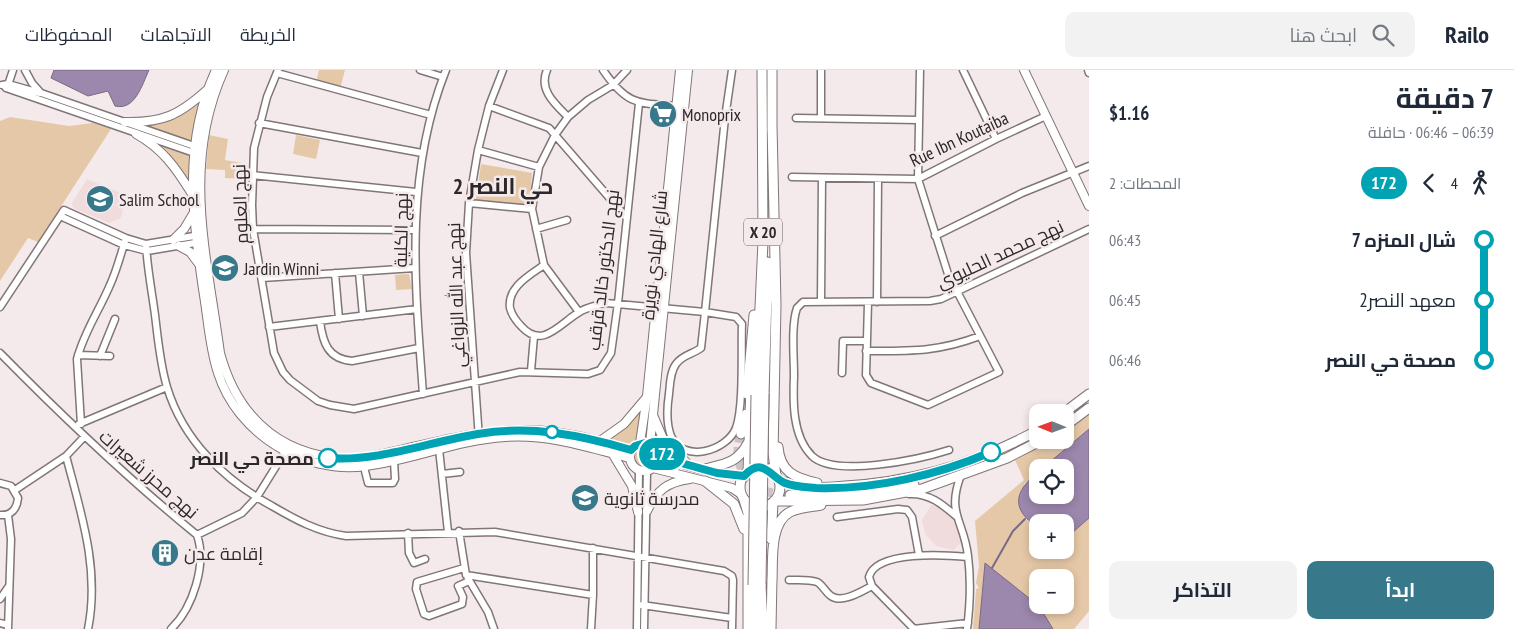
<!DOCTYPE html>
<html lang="ar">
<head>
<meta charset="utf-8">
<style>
  :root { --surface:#fff; --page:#f2f2f3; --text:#1f2937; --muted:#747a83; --line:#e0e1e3; --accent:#37788b }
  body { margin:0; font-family:"PT Sans Narrow",Cairo,sans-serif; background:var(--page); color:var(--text); direction:rtl; height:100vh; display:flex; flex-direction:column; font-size:19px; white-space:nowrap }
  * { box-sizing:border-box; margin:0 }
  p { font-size:16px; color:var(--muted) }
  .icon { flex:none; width:28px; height:28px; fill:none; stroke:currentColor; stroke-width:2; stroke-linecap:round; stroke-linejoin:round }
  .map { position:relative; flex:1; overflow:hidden; direction:ltr }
  .drawer { display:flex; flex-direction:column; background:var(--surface); width:425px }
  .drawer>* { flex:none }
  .badge { padding:0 10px; border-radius:16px; font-size:18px; line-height:32px }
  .needle { width:32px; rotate:271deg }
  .tools { position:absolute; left:1029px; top:334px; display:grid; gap:10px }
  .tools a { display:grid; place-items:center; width:45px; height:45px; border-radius:10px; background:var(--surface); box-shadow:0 2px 8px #0003; font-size:25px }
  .map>.badge { position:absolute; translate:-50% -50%; box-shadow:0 0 0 2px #fff }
  .legs { display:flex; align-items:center; gap:8px; height:55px; padding:0 20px; font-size:16px }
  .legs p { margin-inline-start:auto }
  .headline { display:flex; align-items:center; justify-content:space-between; height:85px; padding:0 20px }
  h1 { font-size:28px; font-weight:700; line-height:38px }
  .button { display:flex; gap:10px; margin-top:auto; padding:10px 20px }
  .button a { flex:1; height:58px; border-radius:10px; background:var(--accent); color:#fff; font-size:20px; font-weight:700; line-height:58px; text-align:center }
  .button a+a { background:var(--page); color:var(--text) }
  ul { padding:0 20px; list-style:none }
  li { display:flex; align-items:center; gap:18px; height:60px; font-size:19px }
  li i { display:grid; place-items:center; width:8px; height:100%; margin:0 6px; background:currentColor }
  li i::after { content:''; width:12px; height:12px; margin:-6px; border:4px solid; border-radius:50%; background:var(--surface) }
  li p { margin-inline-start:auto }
  li:first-child i { background:linear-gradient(#0000 50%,currentColor 0) }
  li:last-child i { background:linear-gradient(currentColor 50%,#0000 0) }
  header { display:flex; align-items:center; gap:30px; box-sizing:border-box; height:70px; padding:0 25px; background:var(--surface); border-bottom:1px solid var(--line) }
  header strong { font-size:24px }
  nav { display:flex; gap:28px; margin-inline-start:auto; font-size:18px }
  .search { width:350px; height:45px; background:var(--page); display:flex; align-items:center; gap:12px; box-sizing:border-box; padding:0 18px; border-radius:10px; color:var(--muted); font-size:19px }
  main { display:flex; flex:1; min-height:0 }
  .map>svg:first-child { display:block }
</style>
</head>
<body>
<header>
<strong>Railo</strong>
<div class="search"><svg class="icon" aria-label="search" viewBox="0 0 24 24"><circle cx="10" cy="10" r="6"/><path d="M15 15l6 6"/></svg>ابحث هنا</div>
<nav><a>الخريطة</a><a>الاتجاهات</a><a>المحفوظات</a></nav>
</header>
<main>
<section class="drawer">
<div class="headline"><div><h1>7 دقيقة</h1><p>06:39 – 06:46 · حافلة</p></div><b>$1.16</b></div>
<div class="legs"><svg class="icon" aria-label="walk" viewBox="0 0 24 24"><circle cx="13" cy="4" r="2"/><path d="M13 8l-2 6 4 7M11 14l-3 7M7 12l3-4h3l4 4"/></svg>4<svg class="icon" aria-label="back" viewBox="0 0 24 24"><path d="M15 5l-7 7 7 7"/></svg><b class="badge" style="background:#00a3b4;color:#fff">172</b><p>المحطات: 2</p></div>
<ul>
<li><i style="color:#00a3b4"></i><b>شال المنزه 7</b><p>06:43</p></li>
<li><i style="color:#00a3b4"></i><span>معهد النصر2</span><p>06:45</p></li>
<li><i style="color:#00a3b4"></i><b>مصحة حي النصر</b><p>06:46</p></li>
</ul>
<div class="button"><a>ابدأ</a><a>التذاكر</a></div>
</section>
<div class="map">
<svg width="1089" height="559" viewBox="0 0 1089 559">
  <rect width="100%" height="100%" fill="#f5eaeb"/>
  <!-- built -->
  <path fill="#f0dbdd" d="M87,109L126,125L121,148L109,153L73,138L72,133Z
    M234,188L236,204L216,208L214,191Z
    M940,434L959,455L963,471L953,480L936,476L925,464L922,450L931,435Z"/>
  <!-- green -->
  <path fill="#e5c8a7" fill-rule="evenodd" d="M319,0H345L340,19L316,12Z
    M202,28L191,70L190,116C178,92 158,77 143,54L175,48Z
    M10,47L69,56L93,53L111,59L38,172L28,168L0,211V51Z
    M209,65L228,69L225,90L247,94L246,109L225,108V100L206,99Z
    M296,65L320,70L316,89L293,84Z
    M481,94L532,103L529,137L493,134L476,129Z
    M409,204L412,219L396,220L395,205Z
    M641,340L637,369L629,376L609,370Z
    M1089,345V359L1044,397L1038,398L1037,403L1024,414L1025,449L1037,457L1038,480H1065V469L1089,448V541L1074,559H973L976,519L979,518L976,513L979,496L975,451L1024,410L1015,390L1052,370H1065V362ZM1038,508H1065V535H1038Z
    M634 389a9 9 0 1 1 18 0a9 9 0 1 1-18 0Z"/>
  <!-- water -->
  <path fill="#9c87ad" stroke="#7a6a85" d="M54,0H149C142,15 135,41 115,36L108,21L88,26L51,8Z
    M1089,359V448L1065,469V452H1038L1037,457C1011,439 1014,422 1037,403L1038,425H1065V398L1044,397Z
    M985,493L1039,536L1053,559H979Z"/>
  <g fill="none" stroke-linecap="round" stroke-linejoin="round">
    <!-- stream -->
    <path stroke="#7a6a85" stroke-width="2" d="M992,498L1013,461L1025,449"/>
    <!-- highway-tunnel -->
    <path stroke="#cdc3c4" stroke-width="9" stroke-dasharray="9 4.5" stroke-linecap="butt" d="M741,364C729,400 754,426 790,425"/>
    <defs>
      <path id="minor" d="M25,0L32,13L41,23L197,77
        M278,0L267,27L254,78L252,135L253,159L274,283L283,302L290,310L318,331L330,335L354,339L520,302L588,304L600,300L611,283L618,233L639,33
        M420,0L443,7
        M547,0C538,20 556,35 568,47
        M603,0C628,37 639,33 680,36
        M963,0L996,69
        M1088,0L1089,3
        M277,3L431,45
        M2,15L8,14L40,23
        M4,15L6,18L200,85
        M7,18L13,0
        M489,36L549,58L626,147
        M821,47V0
        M796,48L919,50
        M259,53L422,83
        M478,80L539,97
        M252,105L416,122
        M792,107L918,109L996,69L1046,46
        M469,133L532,139
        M60,146L124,175L147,181L201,172
        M253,159L415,160
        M536,159L567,150
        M935,166L1022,123L1089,96
        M146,174C147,197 152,222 155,245C158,269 160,294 167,317C183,370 224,410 272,436C296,450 318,462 346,466L495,462L724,501L732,506L733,510L732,559
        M544,195C530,205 507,217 510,238C512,246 516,251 522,257C543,280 561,252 581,241C589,237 597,235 606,233L705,242L725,48L732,0
        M359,202L363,246
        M335,203L339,249
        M262,208L415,198
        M821,231L822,108
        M877,232L878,109
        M868,233L866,305L871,313L928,335L999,302L948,204L918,109L920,0
        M0,237L64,140L126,168L146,174L200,165
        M579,242L544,195L532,139L539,97L555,65L568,47L588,30L613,15L627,0
        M705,242L736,247L742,254C741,279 744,336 736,358C727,381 683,394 671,366C666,353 667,337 669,324C670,315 670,302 676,294C682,285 693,284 701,278Z
        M320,252C323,273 328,289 352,291L419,278
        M269,257L417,239
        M866,281C911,281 938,282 980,266
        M0,283C63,347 127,408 197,465L242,443L257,427L288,377
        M78,285L110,286
        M100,286L115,249
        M531,301L534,266
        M842,303L843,271H867
        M423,324C415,215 404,105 446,0
        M79,354L167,317
        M81,354L77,289C84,262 99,241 110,215C117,200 121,183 126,168
        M479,369L466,183L469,133L478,80L489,36L503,0
        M439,379L448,462
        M949,380C921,389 835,408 812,386C792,366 793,331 794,306C794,287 791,255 797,238L803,232L930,231L941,229L1089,159
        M66,386C81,443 100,499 88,559
        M364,397L368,413H393L395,409L394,391
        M442,404L460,402
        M961,405C946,444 964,450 968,486C971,510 970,536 967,559
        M0,413L11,416L18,428C17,439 11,446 0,445
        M15,420L66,386L84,367
        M909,424C929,423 942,434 956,446
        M8,445L11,469L8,559
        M837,447L898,439L907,440L912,447L919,485
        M459,461L466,505L488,542L494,559
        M408,463L409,483L414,493L425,489
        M464,498L417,512L416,519L424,544L429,546L462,534L463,527L458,516L469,511
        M466,505L593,525
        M789,510C798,510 808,509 817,512C823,515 825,522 831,526C842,534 862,521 872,516
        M0,529L9,516
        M642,535L732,548
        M0,553L8,555
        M171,559C193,538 207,494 197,465
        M591,559L593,525V478
        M637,559L639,400
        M644,559L647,401
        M913,559L968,553
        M914,559L872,516L869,507C876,480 946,485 968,487"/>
      <path id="major" d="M216,0C183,70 192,145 203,219C208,247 209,276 218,303C237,363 303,405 366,396C413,390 457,370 505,367C548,364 588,377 629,388
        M224,0C181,95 207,185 220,283C239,353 287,390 360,389C415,378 473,359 530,360C564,361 599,370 631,380
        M1024,0L1089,136
        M125,52C163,53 179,45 207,20
        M136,64C163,79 176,98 192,124
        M173,170L184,159L193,144
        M179,176L190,182L199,194
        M653,345L664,371L686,392
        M600,371L624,354L646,328
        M630 387a14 14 0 1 1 28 0a14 14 0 1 1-28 0Z
        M640,373L647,326L680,0
        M650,374L688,0
        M656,379C680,398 714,403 744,406
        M612,383L632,416L638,442
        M653,398L732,418L741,424
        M647,441C657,420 667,412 690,409"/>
      <path id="highway" d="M772,0V61
        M772,55L776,235L773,383L776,406
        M747,324L754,245
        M764,324L768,192
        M756,325L763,171L762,0
        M1065,342L1089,324
        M1065,356L1089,338
        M741,364L746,344
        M778,377C780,402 795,408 817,413
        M740 417a20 20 0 1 1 40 0a20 20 0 1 1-40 0Z
        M705,399C724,394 738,393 748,373
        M748,402L751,317
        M778,409C799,420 822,418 845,416C913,412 978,393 1038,360
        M705,411L734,434L744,459
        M790,425L863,423L914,415
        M744,430L748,443V559
        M774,431L863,430L922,419L1007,388L1042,370
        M771,469L773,433
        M772,512C773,491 769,453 790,442C799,437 811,437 821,435
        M761,514L763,559
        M753,515L755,559
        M771,559L772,507"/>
    </defs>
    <!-- minor casing -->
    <use href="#minor" stroke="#817677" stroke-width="9"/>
    <!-- major casing -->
    <use href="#major" stroke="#817677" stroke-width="10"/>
    <!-- highway casing -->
    <use href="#highway" stroke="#817677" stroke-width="11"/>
    <!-- minor -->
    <use href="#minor" stroke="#fff" stroke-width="6"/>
    <!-- major -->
    <use href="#major" stroke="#fff" stroke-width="8"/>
    <!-- highway -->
    <use href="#highway" stroke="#fff" stroke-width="9"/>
    <defs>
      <path id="highway-bridge" d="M761,514L764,324
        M753,515L756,325"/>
    </defs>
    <!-- highway-bridge casing -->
    <use href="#highway-bridge" stroke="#817677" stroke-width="11" stroke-linecap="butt"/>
    <!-- highway-bridge -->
    <use href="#highway-bridge" stroke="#fff" stroke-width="9"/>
  </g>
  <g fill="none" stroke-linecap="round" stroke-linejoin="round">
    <defs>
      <path id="line-1" d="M328,388C379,392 428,372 478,364C530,355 581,365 631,380L635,376L645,373L674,391L717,403L744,406C763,386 769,406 785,413C795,417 805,417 816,418C874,420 938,405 991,382"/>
    </defs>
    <!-- line-1 casing -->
    <use href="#line-1" stroke="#fff" stroke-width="11"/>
    <!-- line-1 -->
    <use href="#line-1" stroke="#00a3b4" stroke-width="8"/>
  </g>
  <!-- icons -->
  <defs>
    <symbol id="supermarket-disc" viewBox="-11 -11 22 22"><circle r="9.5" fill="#37788b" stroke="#f5eaeb"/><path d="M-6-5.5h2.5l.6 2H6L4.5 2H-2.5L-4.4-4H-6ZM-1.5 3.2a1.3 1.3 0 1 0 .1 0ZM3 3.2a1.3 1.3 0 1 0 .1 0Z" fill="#fff"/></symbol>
    <symbol id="school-disc" viewBox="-11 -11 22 22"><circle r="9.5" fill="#37788b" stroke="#f5eaeb"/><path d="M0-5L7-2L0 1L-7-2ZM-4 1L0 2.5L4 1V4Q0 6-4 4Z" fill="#fff"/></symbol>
    <symbol id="building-disc" viewBox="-11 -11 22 22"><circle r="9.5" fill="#37788b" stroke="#f5eaeb"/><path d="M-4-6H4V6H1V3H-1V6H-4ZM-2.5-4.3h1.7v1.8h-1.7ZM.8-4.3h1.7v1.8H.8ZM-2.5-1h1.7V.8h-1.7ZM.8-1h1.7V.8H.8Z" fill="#fff"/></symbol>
  </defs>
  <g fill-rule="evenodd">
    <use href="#supermarket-disc" x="647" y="28" width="32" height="32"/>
    <use href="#school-disc" x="84" y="113" width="32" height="32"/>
    <use href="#school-disc" x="209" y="182" width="32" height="32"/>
    <use href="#school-disc" x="569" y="412" width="32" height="32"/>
    <use href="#building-disc" x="149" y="467" width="32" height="32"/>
  </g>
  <!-- markers -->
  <g fill="#fff" stroke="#00a3b4" stroke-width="2.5">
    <circle cx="552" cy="362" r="6"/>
    <circle cx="991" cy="382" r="9"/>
    <circle cx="328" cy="388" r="9"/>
  </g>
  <g text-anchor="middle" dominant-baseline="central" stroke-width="5" stroke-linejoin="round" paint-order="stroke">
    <!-- shield labels -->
    <rect fill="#f5eaeb" stroke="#686262" stroke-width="1" x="744" y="148.5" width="38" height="27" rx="4"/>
    <g font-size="16" font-weight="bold" fill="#2c2728">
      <text x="763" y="162">X 20</text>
    </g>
    <!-- poi labels -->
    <g font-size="18" fill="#2c2728" stroke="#f5eaeb" text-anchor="start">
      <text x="682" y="44">Monoprix</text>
      <text x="119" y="129">Salim School</text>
      <text x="244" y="198">Jardin Winni</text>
      <text x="604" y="428">مدرسة ثانوية</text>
      <text x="184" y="483">إقامة عدن</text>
    </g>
    <!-- street labels -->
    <g font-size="18" fill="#2c2728" stroke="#f5eaeb">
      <text transform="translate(959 69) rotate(-25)">Rue Ibn Koutaiba</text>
      <text transform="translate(240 134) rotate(-92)">نهج العلوم</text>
      <text transform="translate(401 160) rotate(-89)">نهج الكلية</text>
      <text transform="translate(1000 184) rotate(-25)">نهج محمد الحليوي</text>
      <text transform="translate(654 185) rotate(-84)">شارع الهادي نويرة</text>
      <text transform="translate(603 200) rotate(-83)">نهج الدكتور خالد قرقب</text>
      <text transform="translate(456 225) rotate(-92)">نهج عبد الله الزواغي</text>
      <text transform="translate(149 404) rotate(41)">نهج محرز شعيرات</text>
    </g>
    <!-- stop labels -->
    <g font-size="18" font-weight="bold" fill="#2c2728" stroke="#f5eaeb" text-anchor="end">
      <text x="314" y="388">مصحة حي النصر</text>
    </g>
    <!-- district labels -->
    <g font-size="22" font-weight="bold" fill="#2c2728" stroke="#f5eaeb">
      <text x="503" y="116">حي النصر 2</text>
    </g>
  </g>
</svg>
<div class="tools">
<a><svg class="needle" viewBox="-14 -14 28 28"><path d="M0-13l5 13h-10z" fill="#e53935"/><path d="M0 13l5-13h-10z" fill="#747a83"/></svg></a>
<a><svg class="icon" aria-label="locate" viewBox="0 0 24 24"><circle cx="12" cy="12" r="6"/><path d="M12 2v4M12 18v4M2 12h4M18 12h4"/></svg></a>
<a>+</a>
<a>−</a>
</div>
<b class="badge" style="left:662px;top:384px;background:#00a3b4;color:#fff">172</b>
</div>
</main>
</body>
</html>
